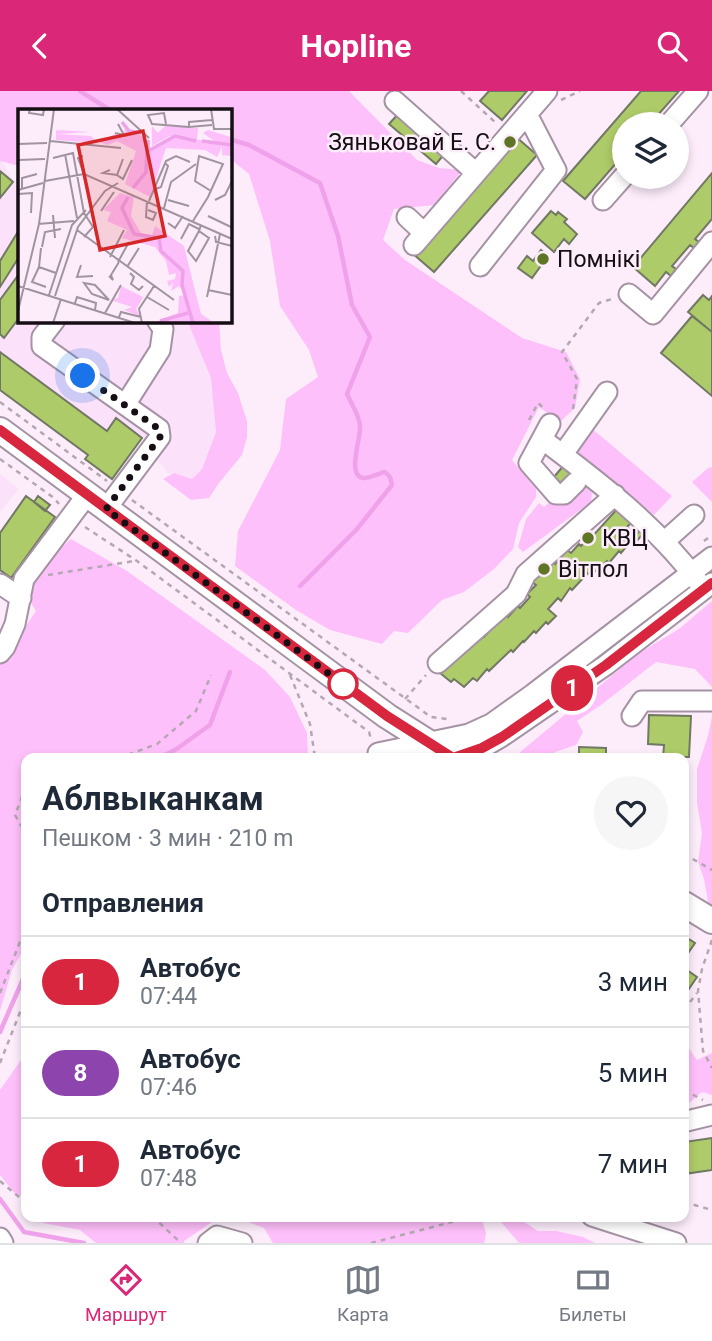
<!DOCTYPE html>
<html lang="ru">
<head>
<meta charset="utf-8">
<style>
  :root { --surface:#fff; --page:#f6f6f7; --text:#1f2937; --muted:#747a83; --line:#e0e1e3; --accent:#db2777 }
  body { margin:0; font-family:Roboto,sans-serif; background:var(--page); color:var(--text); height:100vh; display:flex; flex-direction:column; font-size:26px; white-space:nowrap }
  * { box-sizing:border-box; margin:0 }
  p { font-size:23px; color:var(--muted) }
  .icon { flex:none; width:38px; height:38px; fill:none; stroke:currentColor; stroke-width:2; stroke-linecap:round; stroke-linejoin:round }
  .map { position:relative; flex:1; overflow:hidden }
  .sheet { position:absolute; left:21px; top:662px; width:668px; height:469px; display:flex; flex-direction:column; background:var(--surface); border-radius:14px; box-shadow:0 4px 10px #0003 }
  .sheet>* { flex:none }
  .badge { padding:0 14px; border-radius:23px; font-size:24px; line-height:46px }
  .fabs { position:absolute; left:612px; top:21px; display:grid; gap:14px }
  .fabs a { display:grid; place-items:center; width:77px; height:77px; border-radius:50%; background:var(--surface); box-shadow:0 4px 10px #0003; font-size:35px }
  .you { position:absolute; width:35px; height:35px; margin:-18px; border:5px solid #fff; border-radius:50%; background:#1a73e8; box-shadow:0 0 0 10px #1a73e833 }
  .map>.badge { position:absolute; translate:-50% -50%; box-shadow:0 0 0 4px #fff }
  h2 { padding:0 21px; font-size:26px; line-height:63px }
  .round { display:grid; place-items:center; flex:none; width:74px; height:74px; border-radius:37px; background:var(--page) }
  .headline { display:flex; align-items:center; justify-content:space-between; height:119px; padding:0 21px }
  h1 { font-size:33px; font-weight:700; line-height:52px }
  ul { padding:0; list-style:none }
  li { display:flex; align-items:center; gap:21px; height:91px; padding:0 21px; border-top:2px solid var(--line) }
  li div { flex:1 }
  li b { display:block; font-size:26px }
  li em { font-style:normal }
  li .badge { min-width:77px; font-weight:700; text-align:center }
  header { display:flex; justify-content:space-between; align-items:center; height:91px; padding:0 21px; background:var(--accent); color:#fff; font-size:32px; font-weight:700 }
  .tab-bar { display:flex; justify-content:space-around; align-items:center; height:98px; border-top:2px solid var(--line); background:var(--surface); font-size:19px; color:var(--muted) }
  .tab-bar a { display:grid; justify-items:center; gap:4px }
  .tab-bar .on { color:var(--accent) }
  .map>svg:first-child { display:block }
</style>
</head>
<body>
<header><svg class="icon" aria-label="back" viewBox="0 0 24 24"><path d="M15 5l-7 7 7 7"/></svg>Hopline<svg class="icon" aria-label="search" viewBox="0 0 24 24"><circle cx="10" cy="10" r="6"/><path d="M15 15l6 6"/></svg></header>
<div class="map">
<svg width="712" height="1152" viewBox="0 0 712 1152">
  <rect width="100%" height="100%" fill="#fdedfb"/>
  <!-- built -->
  <path fill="#fbe1f9" d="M0,67L13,90L19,88V229H187L212,287L216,341L202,378L192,388L174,382L168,383L142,347L112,388L85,368L87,364L0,299Z
    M0,383L19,398L0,421Z"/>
  <!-- green -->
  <path fill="#fec0fa" d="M0,0H349L417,69L439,77L462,79L435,114L394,118L383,149L405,169L522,247L566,261L580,288L575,317L560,331L539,316L512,369L536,398V406L519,432L513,458L494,478L464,501L442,509L408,542L394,540L382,553L330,539L296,519L235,475L238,440L280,359L286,308L318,286L309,259L280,215L270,150L249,83L229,67V19H19V75L0,70Z
    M187,229H219L221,259L227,282L238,302L247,330V346L242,364L219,392L209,407L191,409L163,388L174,382L192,388L202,378L216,341L211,287Z
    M590,336L672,405L654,424L573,357Z
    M712,376V411L692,391L708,377Z
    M585,395L592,402L591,411L523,461L518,456L526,428L539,412L544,416L552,409Z
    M71,448L127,480L265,579L290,606L307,642L308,667H26V854L12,879L0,920V573L36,520L23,499L54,463Z
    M712,510V596L695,578L656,571L601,614L577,630L583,641L576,654L555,661V667H518L519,662L639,562L679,538Z
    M712,625V818L709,816L704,788L698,771L702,742L697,712V678L708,645Z
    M26,942V1106L16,1104L0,1084V999L21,969Z
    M684,950L697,969L712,962V1004L702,1001L689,1012L684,1027Z
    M38,1125H221L184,1150V1152H96L80,1139L43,1132Z
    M232,1125H481L486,1142L484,1152H273L264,1137Z
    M506,1126L523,1130L538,1140H556L583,1146L595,1152H519L501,1131Z"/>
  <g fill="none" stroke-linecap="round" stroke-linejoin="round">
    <!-- stream -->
    <path stroke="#efa2ea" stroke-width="4.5" d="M80,0L110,19
      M229,48L249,54L320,92L338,145L352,214L370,246L347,303C351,312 359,324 360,334C362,345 346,384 363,387C369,388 379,382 385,381L390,386L392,394L357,438L300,495
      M158,667L175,659L210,634L230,581
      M0,941L26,881
      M0,1108L24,1141L84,1152"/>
  </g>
  <!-- building -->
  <path fill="#aecb69" stroke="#717863" stroke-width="2" d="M489,0H527L502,29L480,10Z
    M641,0H679L650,33H625V62L585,108L563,90Z
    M400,21L446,61L436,73L389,33Z
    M515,45L537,64L434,181L412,162Z
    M0,80L13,91L0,107Z
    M712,82V128L695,148L699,151L694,157L690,154L672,175L676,178L673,182L671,185L666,181L655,195L633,176Z
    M551,120L556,124L558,121L567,128L564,131L577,143L569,153L564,148L554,161L532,142Z
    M19,139V166L0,196V170Z
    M541,159L548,165L532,187L518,177L527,165L533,170Z
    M19,183V227L4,247L0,243V209Z
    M703,204L709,209L712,205V241L688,221Z
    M692,225L712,241V305L661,262Z
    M0,261L107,340L116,327L142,347L112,388L85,368L88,364L0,299Z
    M564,374L577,385L566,397L554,386Z
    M26,405L55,426L11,487L0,479V442Z
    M38,405L50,414L45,420L34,411Z
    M619,416L623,420L621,423L631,432L627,436L636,444L639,440L643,443L634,453L631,450L621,462L619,460L609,472L607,470L597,481L594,479L590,484L588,482L572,499L570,497L561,510L558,507L548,518L556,525L548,533L546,531L536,542L534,540L524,551L523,550L513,561L511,559L489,580L487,578L477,590L473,587L464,596L454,588L451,591L440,582L458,562L480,542L484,546L505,522L508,526L518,515L520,517L530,506L527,503L536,494L532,491L551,469L555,473L567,459L571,462L579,453L581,455L590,445L591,447Z
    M649,624L691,625L689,666H684V669V667H663L664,654L648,653Z
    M579,656L606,657V667H558V665H579Z
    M684,698H688L686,735L684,734Z
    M684,845L695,852L684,868Z
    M684,877L697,886L684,905Z
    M712,1047V1079L684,1083V1051Z"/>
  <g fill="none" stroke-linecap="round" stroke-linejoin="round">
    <defs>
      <path id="minor" d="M395,10L476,82
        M669,33L698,0
        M603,109L625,84
        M407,126L424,142
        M414,154L547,0
        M480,175L556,79L527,23
        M629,203L653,223L712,151
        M55,229L42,246V255L159,338L160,346L106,418
        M125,314L160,259L163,238L157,229
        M550,333L529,372L556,403H564L576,391
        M542,348C599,391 656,434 699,492
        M563,363L607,301
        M665,450L694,424
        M0,493L21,507
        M0,562L5,556L15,533L24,488L87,404
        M438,572L516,503L526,483L615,404
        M632,625L642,610H712
        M378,662L469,643L491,633L533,603L712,466
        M453,667L482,657L501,646L606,574L712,492
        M687,1030L712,1024
        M592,1125L676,1152
        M0,1147L3,1152
        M208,1152L217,1145L242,1152"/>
      <path id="major" d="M0,339L387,625L453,667
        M684,813L712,830"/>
    </defs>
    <!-- minor casing -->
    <use href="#minor" stroke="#a593a4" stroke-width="23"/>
    <!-- major casing -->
    <use href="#major" stroke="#a593a4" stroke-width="28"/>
    <!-- path -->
    <path stroke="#b4a7b2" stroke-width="2.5" stroke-dasharray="5 5" stroke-linecap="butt" d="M461,0L496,32
      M561,9L580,0
      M0,311L107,390
      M573,318L577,288L562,261L599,212L612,208
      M529,329L538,312L545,318
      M0,368L54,407L59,413
      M132,409L431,626L447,628
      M85,436L137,470L369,641L371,648
      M704,450L712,444
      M48,484L134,470
      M290,584L310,633L315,667
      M405,608L426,584
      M119,667L157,653L196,620L211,584
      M26,696L15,724L26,743
      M684,763L712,779
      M712,849L702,878L698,900L703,960L712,977
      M0,902L25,838L26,828
      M684,919L697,902
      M0,972L26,906
      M684,999L703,1009
      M0,1090L26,1112
      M684,1111L712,1119
      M152,1125L181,1152
      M371,1152L475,1125"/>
    <!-- minor -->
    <use href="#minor" stroke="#fff" stroke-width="19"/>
    <!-- major -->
    <use href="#major" stroke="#fff" stroke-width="24"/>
  </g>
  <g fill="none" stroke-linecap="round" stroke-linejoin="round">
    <defs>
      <path id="line" d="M0,339L387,625L453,667L482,657L502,646L606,574L712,492"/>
    </defs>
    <!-- line casing -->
    <use href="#line" stroke="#fff" stroke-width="16"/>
    <!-- line -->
    <use href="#line" stroke="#d7263d" stroke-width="10"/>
    <!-- walk -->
    <path stroke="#150e14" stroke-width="7" stroke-dasharray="0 12.6" d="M83,285L159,338L160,346L106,418L343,593"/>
  </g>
  <!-- markers -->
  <g fill="#5f7526" stroke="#fdedfb" stroke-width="2.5">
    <circle cx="510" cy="51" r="7"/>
    <circle cx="543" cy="168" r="7"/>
    <circle cx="588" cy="447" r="7"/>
    <circle cx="544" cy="478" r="7"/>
  </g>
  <circle fill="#fff" stroke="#d7263d" stroke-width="3.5" cx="343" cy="593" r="14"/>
  <g text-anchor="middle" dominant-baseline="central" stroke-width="5" stroke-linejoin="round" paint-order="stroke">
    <!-- poi labels -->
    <g font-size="23" fill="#150e14" stroke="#fdedfb" text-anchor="start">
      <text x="496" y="51" text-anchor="end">Зяньковай Е. С.</text>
      <text x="557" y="168">Помнікі</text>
      <text x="602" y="447">КВЦ</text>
      <text x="558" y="478">Вітпол</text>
    </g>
  </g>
  <!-- overview -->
  <g transform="translate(18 18)">
    <rect width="214" height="214" fill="#fdedfb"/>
    <path d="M134,17L140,24L147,17L180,19L179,31L152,27L134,37ZM107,18L127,29V54L130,42L156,29L196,32L185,24L190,21L213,28V47L204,46V38L199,48L187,41L148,39L132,88L107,75L118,42L99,32L90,36L81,33L97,25L105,29ZM40,21L73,23L39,25L73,27L80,34L38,31V22ZM102,84L116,88L113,107L123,124L134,126L137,117L166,137L183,205L195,213H138L160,204L161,187L168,186L161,177L153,182L155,174L151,178L149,172L157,170L158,164L151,166L148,152L137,138L104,129L109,121L89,112L93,103L85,101ZM103,177L125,188L132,177L118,200L122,207L106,201L114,198L92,191L100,189Z" fill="#fec0fa"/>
    <path fill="none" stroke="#efa2ea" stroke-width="3.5" d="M104,13L111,22L123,24M130,31V42L157,27L178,32M184,32L214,36M115,79L128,63L129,41M110,88L104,99L116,125L141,129L143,142L165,162L164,176L175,214M142,212L170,204"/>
    <path fill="none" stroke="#a0949f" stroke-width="2" d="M12,0L11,4L25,6L26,0M99,0L131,29M193,0L196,20H214M194,11L171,13V18L194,16M148,15L146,4L130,6L134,15L171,18M97,24L106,26L100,15M32,32L103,39M0,35L29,34M47,45L59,109M65,47L60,49L66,65M35,49L55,44L66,104L75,118L66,128M105,50L99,66L105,70L114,51M0,51L27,50M92,61L85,64L99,66M27,72L66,65L214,130M4,79V69L19,65M0,81L25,74M135,81L143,78L150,57L147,54M0,85L14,84L13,104M150,91L171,97M197,91L207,86L214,72M129,92L128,108L135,111L138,104L130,101M131,92L148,52L158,47L172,53M146,99L153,73L178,55M83,102L96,83M35,106L37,129M190,107L213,118M175,112L190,88L205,55L181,47L177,72L193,82M150,114L157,119L165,107M20,115L56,112M59,121L156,191M181,122L170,142L178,152L191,129L181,122L183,116M197,127L198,133L214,137M163,130L171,115L181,120M24,138L27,123L43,120M23,139L21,158L38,164M92,148L106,121M100,153L111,133M63,156L59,168L75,167M21,158L14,173L28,178M109,158L121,139M112,164L116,168L113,175L121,181L125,177M91,167L95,171L93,166L101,153M66,174L77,176L91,191L74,185ZM0,177L117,214M190,181L214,186M31,186L54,116L68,101M37,187L60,118L87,82L100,74M129,188L151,201M189,188L202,125M57,194L59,188L78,194L77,201M0,202L21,115L36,0M87,204L103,176M101,208L103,203L123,208M35,214L43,190M124,214L121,200L136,177"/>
    <path fill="#d62828" fill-opacity="0.15" stroke="#d62828" stroke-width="3.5" d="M125,22L147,127L82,141L60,36Z"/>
    <rect width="214" height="214" fill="none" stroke="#150e14" stroke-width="3.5"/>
  </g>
</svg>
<div class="fabs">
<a><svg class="icon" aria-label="layers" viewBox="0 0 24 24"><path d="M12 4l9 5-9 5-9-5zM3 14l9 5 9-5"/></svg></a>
</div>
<div class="you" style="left:83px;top:285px"></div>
<b class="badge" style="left:572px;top:597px;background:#d7263d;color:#fff">1</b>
<section class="sheet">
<div class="headline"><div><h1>Аблвыканкам</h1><p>Пешком · 3 мин · 210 m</p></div><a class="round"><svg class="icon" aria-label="heart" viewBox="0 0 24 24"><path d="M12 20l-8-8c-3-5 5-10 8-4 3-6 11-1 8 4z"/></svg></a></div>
<h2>Отправления</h2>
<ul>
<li><span class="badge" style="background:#d7263d;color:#fff">1</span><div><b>Автобус</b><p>07:44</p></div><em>3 мин</em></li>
<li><span class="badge" style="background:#8e44ad;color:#fff">8</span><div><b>Автобус</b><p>07:46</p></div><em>5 мин</em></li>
<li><span class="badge" style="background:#d7263d;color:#fff">1</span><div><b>Автобус</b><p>07:48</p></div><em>7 мин</em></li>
</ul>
</section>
</div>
<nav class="tab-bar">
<a class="on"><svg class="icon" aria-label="directions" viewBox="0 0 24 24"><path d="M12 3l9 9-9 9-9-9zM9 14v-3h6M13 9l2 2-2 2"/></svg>Маршрут</a>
<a><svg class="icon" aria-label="map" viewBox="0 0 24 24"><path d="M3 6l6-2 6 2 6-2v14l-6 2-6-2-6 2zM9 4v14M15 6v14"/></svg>Карта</a>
<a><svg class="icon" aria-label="tickets" viewBox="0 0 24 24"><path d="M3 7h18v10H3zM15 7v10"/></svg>Билеты</a>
</nav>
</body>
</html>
